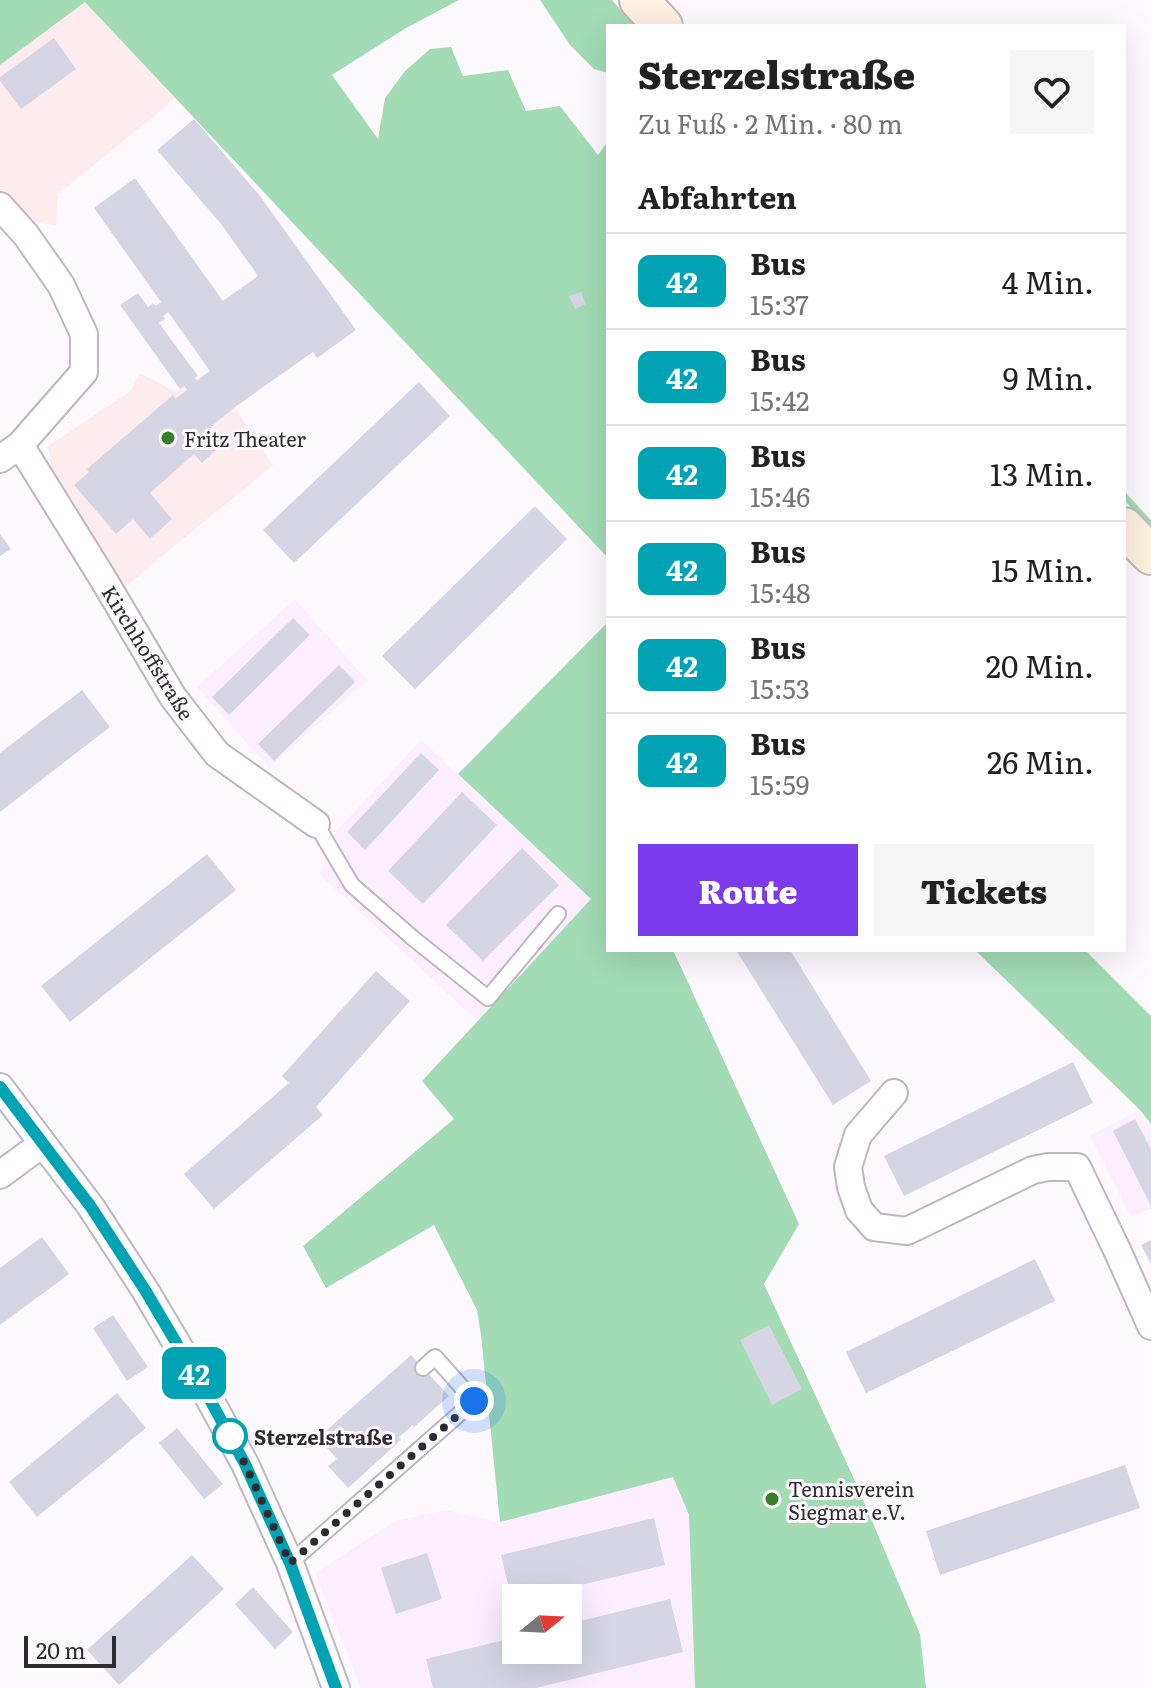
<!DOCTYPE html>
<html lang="de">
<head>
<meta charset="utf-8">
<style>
  :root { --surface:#fff; --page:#f6f6f6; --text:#222; --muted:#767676; --line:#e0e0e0; --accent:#7c3aed }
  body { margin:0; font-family:Literata,serif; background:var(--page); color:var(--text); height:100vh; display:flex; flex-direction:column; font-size:30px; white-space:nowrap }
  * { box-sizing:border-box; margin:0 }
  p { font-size:26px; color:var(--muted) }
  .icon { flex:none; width:44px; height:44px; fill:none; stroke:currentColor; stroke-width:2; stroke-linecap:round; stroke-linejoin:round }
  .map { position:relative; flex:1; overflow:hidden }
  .panel { position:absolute; left:606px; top:24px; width:520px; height:928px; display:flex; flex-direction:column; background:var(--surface); border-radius:0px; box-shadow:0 8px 32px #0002 }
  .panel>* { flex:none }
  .badge { padding:0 16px; border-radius:12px; font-size:28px; line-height:52px }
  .needle { width:52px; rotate:72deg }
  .tools { position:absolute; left:502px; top:1584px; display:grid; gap:16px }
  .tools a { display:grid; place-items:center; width:80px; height:80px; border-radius:0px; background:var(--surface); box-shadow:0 8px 32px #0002; font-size:40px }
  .scale { position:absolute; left:24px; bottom:20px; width:92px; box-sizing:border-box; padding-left:8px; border:4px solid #2e2a2f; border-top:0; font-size:22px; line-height:28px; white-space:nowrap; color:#2e2a2f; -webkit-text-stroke:6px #fdf9ff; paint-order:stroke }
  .you { position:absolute; width:40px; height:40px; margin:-20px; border:6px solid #fff; border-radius:50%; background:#1a73e8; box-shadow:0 0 0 12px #1a73e833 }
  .map>.badge { position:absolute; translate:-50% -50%; box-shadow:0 0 0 4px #fff }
  h2 { padding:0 32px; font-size:30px; line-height:72px }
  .round { display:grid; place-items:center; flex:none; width:84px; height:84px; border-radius:0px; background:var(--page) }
  .headline { display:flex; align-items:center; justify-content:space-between; height:136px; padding:0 32px }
  h1 { font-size:38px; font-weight:800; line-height:60px }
  .primary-button { display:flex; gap:16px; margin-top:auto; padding:16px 32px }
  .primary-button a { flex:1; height:92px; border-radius:0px; background:var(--accent); color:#fff; font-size:32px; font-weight:800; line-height:92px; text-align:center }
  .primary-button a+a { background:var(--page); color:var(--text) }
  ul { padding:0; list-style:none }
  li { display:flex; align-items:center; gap:24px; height:96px; padding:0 32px; border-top:2px solid var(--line) }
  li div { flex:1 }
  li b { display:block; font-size:30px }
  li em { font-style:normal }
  li .badge { min-width:88px; font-weight:700; text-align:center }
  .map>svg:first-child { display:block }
</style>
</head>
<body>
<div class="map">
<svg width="1151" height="1688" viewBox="0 0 1151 1688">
  <rect width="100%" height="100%" fill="#fdf9ff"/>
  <!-- commercial -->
  <path fill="#fdeced" d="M85,1L176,98L58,194L56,225L32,222L0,185V65Z
    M210,371L273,465L124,588L51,469L48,446L131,391L140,373L176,392Z"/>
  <!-- built -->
  <path fill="#fbefff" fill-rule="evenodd" d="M295,599L367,680L269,768L197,687Z
    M421,740L591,899L477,1021L320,875L330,838Z
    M1140,1110L1151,1124V1209L1131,1217L1090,1135Z
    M673,1476L689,1515L695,1688H361L315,1573L395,1521L445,1510L500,1522ZM516,1598H568V1650H516Z"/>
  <!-- green -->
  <path fill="#a3dbb5" d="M0,0H459L406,28L332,75L378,139L385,98L405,71L430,49L451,47L463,76L508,70L526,111L560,106L598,155L608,141V558L85,2L0,65Z
    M540,0H612L635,26H608V73L594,69L570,45Z
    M1124,491L1151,520V529L1124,500Z
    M608,622V950H673L799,1224L764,1284L856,1483L920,1634L926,1688H695L689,1515L673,1477L500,1522L481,1335L477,1310L434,1225L326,1288L303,1246L454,1119L422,1081L591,899L458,774Z
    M975,950H1085L1151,1016V1124L1140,1110Z"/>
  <!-- building -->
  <path fill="#d6d5e4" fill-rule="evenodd" d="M54,38L76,69L21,109L0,81V77Z
    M194,119L260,196L356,330L317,358L313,352L235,407L205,432L218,448L202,463L194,454L150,493L172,519L150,539L133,519L116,534L74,485L89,472L87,469L173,395L175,399L187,390L184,386L180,389L120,305L138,293L148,307L153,303L156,306L161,302L94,208L135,178L223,301L258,276L221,224L157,150ZM168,312L210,371L197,381L195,378L198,376L159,323L165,319L163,316Z
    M581,292L586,304L575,309L569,296Z
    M419,382L450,416L294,563L263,530Z
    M535,506L567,539L415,689L382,656Z
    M0,534L11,549L0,556Z
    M293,618L310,635L229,715L212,697Z
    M339,665L355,682L274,761L258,744Z
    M82,690L110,727L0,812V753Z
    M421,753L439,770L365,850L347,832Z
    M462,792L497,825L423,904L388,871Z
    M522,848L559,885L483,961L446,925Z
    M207,854L236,890L70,1022L41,986Z
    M736,950H790L871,1081L833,1105Z
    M376,971L410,1001L316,1107L323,1115L214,1209L184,1174L289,1083L282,1076Z
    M1073,1062L1093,1103L904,1196L884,1156Z
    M1135,1119L1151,1149V1206L1113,1131Z
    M42,1237L69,1274L0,1325V1268Z
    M1151,1240V1264L1141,1245Z
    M1035,1259L1055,1301L866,1393L846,1352Z
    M113,1315L148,1367L127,1381L93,1328Z
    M769,1325L802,1389L772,1405L740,1340Z
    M411,1355L449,1396L414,1427L413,1425L399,1437L401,1440L348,1488L328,1466L337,1459L318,1438Z
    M117,1393L146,1428L37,1517L9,1482Z
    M177,1428L223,1484L204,1499L159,1443Z
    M1125,1465L1140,1508L940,1575L926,1531Z
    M654,1518L665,1565L526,1598H516V1600L512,1601L501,1555Z
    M427,1553L442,1599L396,1614L381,1568Z
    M192,1555L224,1589L119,1685L87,1650Z
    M253,1587L293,1632L275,1649L235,1604Z
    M670,1599L683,1652L536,1688H433L426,1659L516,1637V1650H568V1624Z"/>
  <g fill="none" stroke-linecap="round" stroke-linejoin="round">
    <defs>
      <path id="lane" d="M316,824L352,885L414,939L488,998L558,914
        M290,1563L474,1401L435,1357L423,1368"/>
      <path id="street" d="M0,206L26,235L61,285L84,334V372L20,445L0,459
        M20,445L105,582L173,697L217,754L316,824
        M0,1087L91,1207L145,1290L209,1398L245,1464L290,1563L336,1688
        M894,1093L858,1135L848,1167L851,1187L859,1210L874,1227L907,1231L1033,1170L1048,1167H1077L1118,1252L1151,1326
        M0,1175L42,1144"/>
      <path id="secondary" d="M639,0L663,26
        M1124,527L1151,555"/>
    </defs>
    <!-- lane casing -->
    <use href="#lane" stroke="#bfb6c2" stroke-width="18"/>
    <!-- street casing -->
    <use href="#street" stroke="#bfb6c2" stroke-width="30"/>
    <!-- secondary casing -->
    <use href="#secondary" stroke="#bfb6c2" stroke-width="42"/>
    <!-- lane -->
    <use href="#lane" stroke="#fff" stroke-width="14"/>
    <!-- street -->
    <use href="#street" stroke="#fff" stroke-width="26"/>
    <!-- secondary -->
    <use href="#secondary" stroke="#fef1e0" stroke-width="38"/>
  </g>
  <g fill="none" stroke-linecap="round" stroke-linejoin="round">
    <defs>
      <path id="line" d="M0,1087L91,1207L145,1290L209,1398L245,1464L290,1563L336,1688"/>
    </defs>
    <!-- line casing -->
    <use href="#line" stroke="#fff" stroke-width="18"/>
    <!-- line -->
    <use href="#line" stroke="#00a3b4" stroke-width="12"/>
    <!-- walk -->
    <path stroke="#2e2a2f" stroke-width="8" stroke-dasharray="0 14.4" d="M230,1436L245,1464L290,1563L474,1401"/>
  </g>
  <!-- markers -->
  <g fill="#348029" stroke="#fdf9ff" stroke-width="3">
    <circle cx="168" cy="438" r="8"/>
    <circle cx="772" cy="1499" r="8"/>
  </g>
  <circle fill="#fff" stroke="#00a3b4" stroke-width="4" cx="230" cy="1436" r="16"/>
  <g text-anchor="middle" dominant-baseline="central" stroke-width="6" stroke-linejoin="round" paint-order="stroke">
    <!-- poi labels -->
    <g font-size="20" fill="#2e2a2f" stroke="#fdf9ff" text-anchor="start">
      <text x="184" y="438">Fritz Theater</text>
      <text x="788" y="1488">Tennisverein<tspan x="788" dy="23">Siegmar e.V.</tspan></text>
    </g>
    <!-- street labels -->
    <g font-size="20" fill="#2e2a2f" stroke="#fdf9ff">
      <text transform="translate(149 652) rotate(58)">Kirchhoffstraße</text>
    </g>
    <!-- stop labels -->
    <g font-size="20" font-weight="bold" fill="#2e2a2f" stroke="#fdf9ff" text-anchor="start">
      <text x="254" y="1436">Sterzelstraße</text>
    </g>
  </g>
</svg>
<div class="tools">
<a><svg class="needle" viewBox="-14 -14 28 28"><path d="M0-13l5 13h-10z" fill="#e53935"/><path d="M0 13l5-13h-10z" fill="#767676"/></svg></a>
</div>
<div class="scale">20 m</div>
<div class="you" style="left:474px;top:1401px"></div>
<b class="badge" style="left:194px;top:1373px;background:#00a3b4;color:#fff">42</b>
<section class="panel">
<div class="headline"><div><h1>Sterzelstraße</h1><p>Zu Fuß · 2 Min. · 80 m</p></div><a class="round"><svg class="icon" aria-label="heart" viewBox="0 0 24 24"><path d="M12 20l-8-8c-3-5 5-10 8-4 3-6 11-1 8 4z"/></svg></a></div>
<h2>Abfahrten</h2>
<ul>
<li><span class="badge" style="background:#00a3b4;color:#fff">42</span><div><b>Bus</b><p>15:37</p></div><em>4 Min.</em></li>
<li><span class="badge" style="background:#00a3b4;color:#fff">42</span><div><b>Bus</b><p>15:42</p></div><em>9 Min.</em></li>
<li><span class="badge" style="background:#00a3b4;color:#fff">42</span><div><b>Bus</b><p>15:46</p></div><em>13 Min.</em></li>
<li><span class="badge" style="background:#00a3b4;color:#fff">42</span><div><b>Bus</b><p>15:48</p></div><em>15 Min.</em></li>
<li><span class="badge" style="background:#00a3b4;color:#fff">42</span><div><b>Bus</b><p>15:53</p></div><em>20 Min.</em></li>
<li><span class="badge" style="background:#00a3b4;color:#fff">42</span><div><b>Bus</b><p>15:59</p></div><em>26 Min.</em></li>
</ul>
<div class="primary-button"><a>Route</a><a>Tickets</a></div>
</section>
</div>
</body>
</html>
